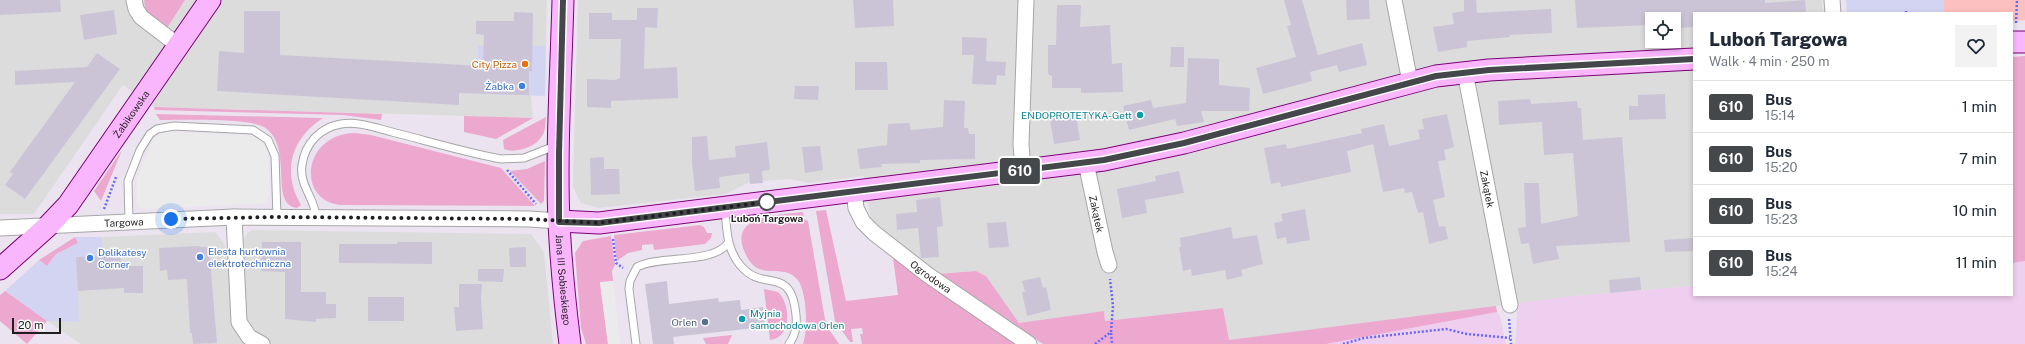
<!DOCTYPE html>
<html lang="en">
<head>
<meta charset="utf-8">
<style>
  :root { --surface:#fff; --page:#f2f2f3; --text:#1f2937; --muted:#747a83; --line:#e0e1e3 }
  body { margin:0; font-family:"Public Sans",sans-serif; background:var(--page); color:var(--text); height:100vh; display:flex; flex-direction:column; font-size:15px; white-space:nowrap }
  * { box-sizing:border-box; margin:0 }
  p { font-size:13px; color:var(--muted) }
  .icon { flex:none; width:22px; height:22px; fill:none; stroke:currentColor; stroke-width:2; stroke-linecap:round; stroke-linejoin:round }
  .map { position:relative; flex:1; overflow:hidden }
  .details { position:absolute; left:1693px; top:12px; width:320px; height:284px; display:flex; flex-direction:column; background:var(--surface); border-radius:0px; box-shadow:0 2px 6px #0003 }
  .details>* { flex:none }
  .badge { padding:0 8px; border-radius:3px; font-size:14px; line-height:26px }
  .buttons { position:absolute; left:1645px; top:12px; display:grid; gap:8px }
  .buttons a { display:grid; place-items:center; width:36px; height:36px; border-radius:0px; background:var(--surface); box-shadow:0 2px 6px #0003; font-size:20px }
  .scale { position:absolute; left:12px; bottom:10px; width:49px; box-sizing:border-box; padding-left:4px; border:2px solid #1f1f1f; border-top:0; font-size:11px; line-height:14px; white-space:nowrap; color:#1f1f1f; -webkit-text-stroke:3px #fff; paint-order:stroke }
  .you { position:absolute; width:20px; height:20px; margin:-10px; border:3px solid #fff; border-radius:50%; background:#1a73e8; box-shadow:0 0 0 6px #1a73e833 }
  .map>.badge { position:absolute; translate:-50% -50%; box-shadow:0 0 0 2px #fff }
  .round { display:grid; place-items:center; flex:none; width:42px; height:42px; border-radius:0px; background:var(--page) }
  .overview { display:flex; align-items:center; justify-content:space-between; height:68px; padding:0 16px }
  h1 { font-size:19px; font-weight:800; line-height:30px }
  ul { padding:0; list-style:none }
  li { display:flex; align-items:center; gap:12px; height:52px; padding:0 16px; border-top:1px solid var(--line) }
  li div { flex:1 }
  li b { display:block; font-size:15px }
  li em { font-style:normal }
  li .badge { min-width:44px; font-weight:700; text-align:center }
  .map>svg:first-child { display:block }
</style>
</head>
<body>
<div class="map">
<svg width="2025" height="344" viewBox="0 0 2025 344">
  <rect width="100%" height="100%" fill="#ebe4f0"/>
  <!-- residential -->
  <path fill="#dcdcdd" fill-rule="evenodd" d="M0,0H547L546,46H478L482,94L531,95L533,118L154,107L123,85L34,214H0Z
    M578,0H1822L1823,13H1694V286L1575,296L1229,341L1223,308L1105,321L1104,311L1019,323L986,276L976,271L937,274L871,220L864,176L808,183L790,179L750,182L726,194L598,208L581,203L573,187V178ZM1652,19H1674V41H1652Z
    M252,230L531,234L544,252L553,344H81L47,321L78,322V291L104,289L102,237L215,232L224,243L226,250H245L244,241L247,233Z"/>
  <!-- commercial -->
  <path fill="#d3d4f1" d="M1846,0H1944V13H1847Z
    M478,46H546L545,96L482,94L477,84Z
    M75,237H102L105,289L78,291L79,322L47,321L5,291L39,260L47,266L56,254L78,243Z"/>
  <!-- farmland -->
  <path fill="#efcfef" d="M2025,261V344H1515L1518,303L1575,296L1694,286V295H2012V263Z
    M1497,312L1500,316L1506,344H1326Z"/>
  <!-- grass -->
  <path fill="#eca8cf" d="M144,0H185L167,28L146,11Z
    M2025,56V261L2012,263V57Z
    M154,107L382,114L381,120L343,115L155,110Z
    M156,114L323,118C292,138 281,171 301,205L297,208C268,204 295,147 264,127C249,118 181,120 160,120Z
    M464,116L533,118L496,139L464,132Z
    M546,117C545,123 546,131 542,136C536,147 515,154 504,149L503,140Z
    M355,133L371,135L501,168L535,206L341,205C296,201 302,134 355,133Z
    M122,150L101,201L94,191Z
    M545,161L544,201L541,204L510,171L527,169Z
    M826,210L846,301L898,295L893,258L1017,344H862L860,334H863L862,328L851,329L853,342H850L835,321L816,211Z
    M803,212L804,219L808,221L826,325L839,344H803C808,330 807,290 797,279C785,266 771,275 757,268C750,264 746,256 743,248C732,214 782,215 803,212Z
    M700,225L704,227L707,233H712L711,238L705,244L654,250L653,244L642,245V250L628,253L617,261L614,235Z
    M611,236L615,265L612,271L613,281L600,283L608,344H586L581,328L575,253L583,241Z
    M75,237L78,243L56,254L47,266L39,260Z
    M976,271L986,276L1019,323L1104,311L1105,321L1223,308L1229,340L1496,306L1497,312L1326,344H1043L937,274Z
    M764,289L778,292C791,304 792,338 770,340Z
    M5,291L47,321L27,344L0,321V295Z
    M732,335L728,344H706L703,338Z"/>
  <!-- park -->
  <path fill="#fcc0c0" d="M1944,0H2025V20L2012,21V13H1944Z"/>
  <!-- parking -->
  <path fill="#ebebeb" d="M166,132L244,135L261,140L268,152L270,194L266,203L141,209L137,203V177L154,139Z
    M613,281L617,315L620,344H608L600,282Z"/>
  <!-- building -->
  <path fill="#cbc4d7" d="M0,0H60L61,12L0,15Z
    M853,0H893L894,26L855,28Z
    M1284,0H1302L1318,55L1362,43L1367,65L1339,72L1337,65L1310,72L1312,81L1263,94L1256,68L1296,57L1287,26L1291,25Z
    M1346,0H1369L1370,19L1347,20Z
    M1464,0H1476L1477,13L1551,9L1552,33L1509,35L1510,37L1467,41V47L1438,52L1433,27L1454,24L1452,13L1464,11Z
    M1575,0H1765V3L1805,0L1806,13H1694V27L1679,28L1678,19H1652V25L1577,28Z
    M1057,5H1081L1080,27L1110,25L1112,64L1122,63L1123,92L1081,93V88H1052V76L1048,74V45H1056Z
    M637,8H658L657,28L645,27L644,69L677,67L678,98L611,101V108L587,107V79L615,80L620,78L621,39H589V13H612V20H637Z
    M114,10L117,34L84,40L80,15Z
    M244,11H280V55L483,66L484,35L476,34V21H514V12L533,13L532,71H529V95L459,93V105L217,91L219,51L244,53Z
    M962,37L987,38L986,61L1006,62L1005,76L997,75L996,85L972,84L974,55H962Z
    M1171,47H1184V67H1170Z
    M97,53L120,69L25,199L5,185L13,174L10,172L75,82L15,85V71L87,67Z
    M1188,58L1219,59V85L1250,88L1249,111H1201L1204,122L1177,126L1175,119L1129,130L1123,106L1151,100L1153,108L1186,103Z
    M855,62H887L888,90H855Z
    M795,86H819L818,100L794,99Z
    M1665,94L1666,119L1629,120V106H1638V95Z
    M1530,99L1531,104L1577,101L1578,108H1581L1583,140L1622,137L1630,242L1556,246L1559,259L1533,264L1529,243L1521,244L1518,228L1526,227L1524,183H1539L1541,224L1578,216L1573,153L1544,155L1542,122L1499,125L1498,101Z
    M944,100L965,101L964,128H968L969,134H975V159L920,160V163L881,164L882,167L860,169L857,149L887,145L888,124L909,123L911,130L943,127Z
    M1447,114L1454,147L1444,150L1446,160L1438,161L1445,197L1433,200L1439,227L1445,226L1448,239L1429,244L1423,212L1418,213L1412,192L1405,193L1404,188L1383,192L1373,144L1347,151L1351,172L1281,187L1280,182L1271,184L1264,148L1286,144L1287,149L1362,133L1361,129L1384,124L1389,146L1420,139L1418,130L1424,129L1422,119Z
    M1076,115L1080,140L1054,144L1050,119Z
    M707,136L709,160L736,157L735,146L767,142L770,170L762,171L763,183L750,184L749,173L719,177L720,188L695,191L692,162V137Z
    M820,146L823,170L805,173L802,147Z
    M604,157V169H619L620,194L591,195L590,158Z
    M1179,171L1184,193L1145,200L1147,213L1122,218L1117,189L1156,181L1155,176Z
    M940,197L943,226L937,227L939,257L921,258L918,228L897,230L896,214L917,212L916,200Z
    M1305,209L1310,240L1287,244L1286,237L1277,239L1274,223L1283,221L1281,214Z
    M1006,222L1009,247L989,248L987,223Z
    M1231,227L1233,239L1257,235L1263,264L1241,270L1243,276L1227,280L1225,270L1192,276L1191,269L1183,271L1179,247H1181L1180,238Z
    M1694,238V251L1665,252L1664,240Z
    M262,242H301V292H326V304H336V318L316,319V322L285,319V272L261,271Z
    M397,242H432V264L339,263V244H397Z
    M200,246V247H209L217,343L193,344L192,333H190L187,279L168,280L167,270L160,271L159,248Z
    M526,247V267H510L509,248Z
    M120,252L121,266H143V293H124V288L78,291L76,257L103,256V253Z
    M478,269H504L503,282L478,281Z
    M1040,277L1043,288L1046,287L1051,310L1027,316L1022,292H1025L1022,281Z
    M1640,277L1641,290L1610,293L1609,280Z
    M667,281L669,304L718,298L719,302L740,300L741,310L763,307L765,327L673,337L674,344H653L645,284Z
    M459,284H482L481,297L483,329L456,331L454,307H459Z
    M368,297H404V321H368Z"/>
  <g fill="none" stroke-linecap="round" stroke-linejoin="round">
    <defs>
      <path id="lane" d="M725,209C727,229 726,248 740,265C763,294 791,263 796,315C797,325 796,335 789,344
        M316,217C315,198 299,186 302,165C305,144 319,128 341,124C357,121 376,128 392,132C428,141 464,152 501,159L524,158L555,146
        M129,221L128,181L140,150L150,134L157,129L174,126L253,130L268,140L275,156L277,217
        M636,344L629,289L630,281L637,267C660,255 714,264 728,243"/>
      <g id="street">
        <path d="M134,0L136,9L141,17L179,46"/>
        <path d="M1394,0L1410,82"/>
        <path d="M1832,0L1833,13"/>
        <path id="s1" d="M1465,72L1510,305"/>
        <path id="s2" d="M1086,163L1105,252L1109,265"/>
        <path d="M1023,171L1021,144L1026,0"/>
        <path id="s3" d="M854,191L856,208L863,222L874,233L928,275L1029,344"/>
        <path d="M234,217L239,322L249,337L262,344"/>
        <path id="s4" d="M0,228L234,217L529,219L559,221"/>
      </g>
      <g id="secondary">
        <path id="s5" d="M563,0C561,74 556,149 559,223C561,263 565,304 570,344"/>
        <path d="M2012,42H2025"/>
        <path d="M559,221L599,223L1104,160L1184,143L1436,76L1489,70L1694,59"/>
        <path id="s6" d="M0,269L48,226L68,205L210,0"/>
      </g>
    </defs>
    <!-- lane casing -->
    <use href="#lane" stroke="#a6a6a6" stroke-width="9"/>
    <!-- street casing -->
    <use href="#street" stroke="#a6a6a6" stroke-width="17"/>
    <!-- secondary casing -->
    <use href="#secondary" stroke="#7b0077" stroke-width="23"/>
    <!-- path -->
    <path stroke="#6a66ff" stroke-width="2.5" stroke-dasharray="2 2" stroke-linecap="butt" d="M1906,11V13
      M2016,23L2017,0
      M507,170L536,204
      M104,209L116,177
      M613,239L616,263L623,268
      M1509,319L1511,344
      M1111,333L1112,344
      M1095,344L1111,332L1113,306L1110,279
      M1343,344L1364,338L1446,329L1467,334L1510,338"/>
    <!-- lane -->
    <use href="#lane" stroke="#fff" stroke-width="7"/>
    <!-- street -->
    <use href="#street" stroke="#fff" stroke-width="15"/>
    <!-- secondary -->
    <use href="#secondary" stroke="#fab6fc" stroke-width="21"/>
  </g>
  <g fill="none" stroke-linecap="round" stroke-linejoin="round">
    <defs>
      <path id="line" d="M563,0L559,153V222L599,223L1104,160L1184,143L1436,76L1489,70L1694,59"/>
    </defs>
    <!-- line casing -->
    <use href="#line" stroke="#fff" stroke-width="9"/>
    <!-- line -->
    <use href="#line" stroke="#45484a" stroke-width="6"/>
    <!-- walk -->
    <path stroke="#1f1f1f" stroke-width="4" stroke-dasharray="0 7.2" d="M171,219L276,217L529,219L599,223L767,202"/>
  </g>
  <!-- markers -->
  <circle fill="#e8710a" stroke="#fff" stroke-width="1.5" cx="525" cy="64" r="4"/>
  <g fill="#3f7fe0" stroke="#fff" stroke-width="1.5">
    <circle cx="522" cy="86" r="4"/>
    <circle cx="200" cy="257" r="4"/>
    <circle cx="90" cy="258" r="4"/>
  </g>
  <g fill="#0f9aa8" stroke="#fff" stroke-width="1.5">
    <circle cx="1140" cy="115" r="4"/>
    <circle cx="742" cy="319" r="4"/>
  </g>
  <circle fill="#fff" stroke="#45484a" stroke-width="2" cx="767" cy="202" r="8"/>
  <circle fill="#5c6f8a" stroke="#fff" stroke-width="1.5" cx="705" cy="322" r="4"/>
  <g text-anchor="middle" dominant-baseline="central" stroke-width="3" stroke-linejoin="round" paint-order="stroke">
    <!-- food labels -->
    <g font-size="10" fill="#c56008" stroke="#fff" text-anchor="end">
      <text x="517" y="64">City Pizza</text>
    </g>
    <!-- shop labels -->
    <g font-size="10" fill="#366cbe" stroke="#fff" text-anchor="start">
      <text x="514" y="86" text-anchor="end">Żabka</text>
      <text x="208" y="251">Elesta hurtownia<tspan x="208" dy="12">elektrotechniczna</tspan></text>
      <text x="98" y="252">Delikatesy<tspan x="98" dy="12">Corner</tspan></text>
    </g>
    <!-- street labels -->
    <g font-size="10" fill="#1f1f1f" stroke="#fff">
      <text stroke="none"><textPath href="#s6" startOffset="204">Żabikowska</textPath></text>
      <text stroke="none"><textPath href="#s1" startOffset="119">Zakątek</textPath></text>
      <text stroke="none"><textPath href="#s2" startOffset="52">Zakątek</textPath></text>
      <text stroke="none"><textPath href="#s4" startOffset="124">Targowa</textPath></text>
      <text stroke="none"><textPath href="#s3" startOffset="120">Ogrodowa</textPath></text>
      <text stroke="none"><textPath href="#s5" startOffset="280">Jana III Sobieskiego</textPath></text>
    </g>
    <!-- culture labels -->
    <g font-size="10" fill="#0d838f" stroke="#fff" text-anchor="end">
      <text x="1132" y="115">ENDOPROTETYKA-Gett</text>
      <text x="750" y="313" text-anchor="start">Myjnia<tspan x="750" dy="12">samochodowa Orlen</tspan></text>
    </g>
    <!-- stop labels -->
    <g font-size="10" font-weight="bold" fill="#1f1f1f" stroke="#fff">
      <text x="767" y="218">Luboń Targowa</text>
    </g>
    <!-- service labels -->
    <g font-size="10" fill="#4e5e75" stroke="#fff" text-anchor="end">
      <text x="697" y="322">Orlen</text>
    </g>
  </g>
</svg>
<div class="buttons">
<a><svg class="icon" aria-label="locate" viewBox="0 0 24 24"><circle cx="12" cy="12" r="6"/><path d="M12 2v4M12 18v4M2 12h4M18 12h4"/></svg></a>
</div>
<div class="scale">20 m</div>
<div class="you" style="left:171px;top:219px"></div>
<b class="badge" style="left:1020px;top:171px;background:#45484a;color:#fff">610</b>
<section class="details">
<div class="overview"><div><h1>Luboń Targowa</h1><p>Walk · 4 min · 250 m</p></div><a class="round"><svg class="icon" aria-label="heart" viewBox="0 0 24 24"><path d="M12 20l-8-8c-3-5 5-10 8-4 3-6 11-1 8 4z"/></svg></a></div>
<ul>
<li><span class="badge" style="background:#45484a;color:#fff">610</span><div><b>Bus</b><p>15:14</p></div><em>1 min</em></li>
<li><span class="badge" style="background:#45484a;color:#fff">610</span><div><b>Bus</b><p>15:20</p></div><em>7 min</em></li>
<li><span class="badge" style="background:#45484a;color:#fff">610</span><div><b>Bus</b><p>15:23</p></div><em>10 min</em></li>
<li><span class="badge" style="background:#45484a;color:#fff">610</span><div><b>Bus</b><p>15:24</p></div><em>11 min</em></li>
</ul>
</section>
</div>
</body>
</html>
